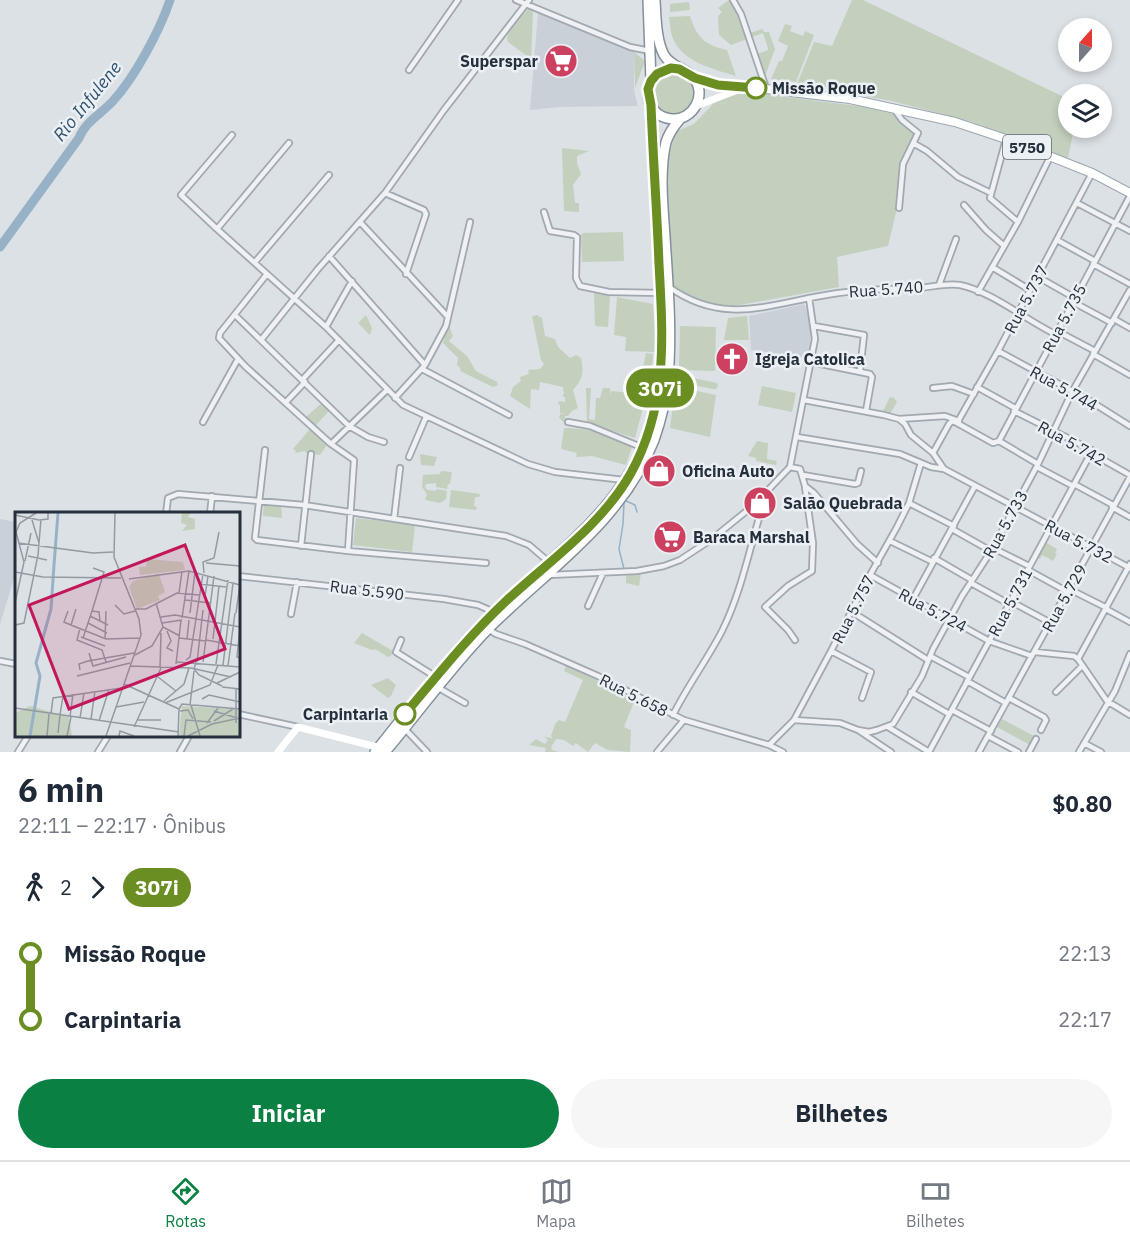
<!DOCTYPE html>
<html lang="pt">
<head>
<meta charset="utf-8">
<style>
  :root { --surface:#fff; --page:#f6f6f7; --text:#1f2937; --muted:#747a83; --line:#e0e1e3; --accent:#0b8043 }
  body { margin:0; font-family:"IBM Plex Sans",sans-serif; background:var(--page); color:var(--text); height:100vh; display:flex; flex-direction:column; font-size:22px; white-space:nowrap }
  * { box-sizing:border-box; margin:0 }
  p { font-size:20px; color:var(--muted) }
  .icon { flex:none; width:33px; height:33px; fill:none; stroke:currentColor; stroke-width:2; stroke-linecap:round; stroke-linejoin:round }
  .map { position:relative; height:752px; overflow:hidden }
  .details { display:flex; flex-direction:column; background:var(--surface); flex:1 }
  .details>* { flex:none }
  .badge { padding:0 12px; border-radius:20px; font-size:21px; line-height:39px }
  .needle { width:39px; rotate:21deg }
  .tools { position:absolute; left:1058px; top:18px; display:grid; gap:12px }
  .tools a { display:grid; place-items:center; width:54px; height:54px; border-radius:50%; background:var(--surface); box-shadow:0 3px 9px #0003; font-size:30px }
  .map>.badge { position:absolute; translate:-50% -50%; box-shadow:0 0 0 3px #fff }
  .legs { display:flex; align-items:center; gap:9px; height:66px; padding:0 18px; font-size:20px }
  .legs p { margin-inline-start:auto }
  .overview { display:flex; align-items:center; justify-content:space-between; height:102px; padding:0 18px }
  h1 { font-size:33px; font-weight:700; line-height:45px }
  .primary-button { display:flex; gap:12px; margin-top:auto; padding:12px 18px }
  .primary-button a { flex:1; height:69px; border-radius:36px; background:var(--accent); color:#fff; font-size:24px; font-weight:700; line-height:69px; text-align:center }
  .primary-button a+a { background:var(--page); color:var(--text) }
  ul { padding:0 18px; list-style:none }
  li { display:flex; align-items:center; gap:21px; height:66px; font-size:22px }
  li i { display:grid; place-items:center; width:9px; height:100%; margin:0 8px; background:currentColor }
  li i::after { content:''; width:15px; height:15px; margin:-8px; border:4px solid; border-radius:50%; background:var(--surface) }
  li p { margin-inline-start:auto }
  li:first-child i { background:linear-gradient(#0000 50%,currentColor 0) }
  li:last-child i { background:linear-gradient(currentColor 50%,#0000 0) }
  .tabs { display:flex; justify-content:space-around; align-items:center; height:84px; border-top:2px solid var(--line); background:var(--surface); font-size:16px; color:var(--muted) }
  .tabs a { display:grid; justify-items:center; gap:3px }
  .tabs .on { color:var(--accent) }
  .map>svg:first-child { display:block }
</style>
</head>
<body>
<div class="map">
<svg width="1130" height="752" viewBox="0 0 1130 752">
  <rect width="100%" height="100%" fill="#dce1e6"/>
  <!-- built -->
  <path fill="#cad0d8" d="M538,13L634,52V91L638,106L560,107L530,110Z
    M804,304L811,319L810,346L806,358L751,350L749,316Z
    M0,519L16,522V572L0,624Z"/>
  <!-- green -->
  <path fill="#c3d0bd" d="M729,0L740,19L747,39L731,45L719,35L718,16L722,12L718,8Z
    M852,0H863L1068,99V128H1074L1068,158L972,122L892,101L797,84L814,42L832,46Z
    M689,2L690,10L670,12V4Z
    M528,9L533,12L531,59L508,42L507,38L510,29Z
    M690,16C697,38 705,45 727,50L736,76C713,69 681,62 672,36C670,30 670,23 669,17Z
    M785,24L792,26L790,31L803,36L805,31L814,35L796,82L771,79L779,61H782L788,46L778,41Z
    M762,29L764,32H769L775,49L765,76L757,54L768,50V48L763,33L752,37L750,33Z
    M634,52L645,61L634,91L635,87Z
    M652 93a21 21 0 1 1 42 0a21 21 0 1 1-42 0Z
    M746,92L866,107L893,114L916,133L906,154L899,200L888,246L837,257L839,287L734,306L710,305L688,297L670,285C669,245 660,165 677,131L694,124L714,103L730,95Z
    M562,148L589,151L577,156V163L581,174L573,185L575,203H579V212L564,211Z
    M623,232L624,261L582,262L581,235L583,233Z
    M594,293L610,296L608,327L596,326L595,325Z
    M617,297L653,304L656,352L625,351L626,337L614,335Z
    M366,315L372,328L370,335L358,323Z
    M537,315L542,318L545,336L555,339L558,347L570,358L576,355L581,358C584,373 583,378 573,390L578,408L572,411L568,416H565L564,422L559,418L560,414L565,413H560V405L558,404L559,401L565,402V397L562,396L564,394L563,387L540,382L539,390L531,389L530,409L510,396L513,387L521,381L520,377L529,374L528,370L540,369L544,364L541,360L532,316Z
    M747,316L749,340H724L728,318Z
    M448,324L453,336L449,341L467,356L476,371L497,382L498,385L493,387L460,371L461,369L457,365L458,358L443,343Z
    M680,326L716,327L715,371L679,370Z
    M646,353L653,354L651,377L635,438L587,423L586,388H591L589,419L595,420L596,398H600L603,388H610V395L611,391L643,394L646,385H644L645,368H643Z
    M688,377L717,383L718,386L716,389H713L687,384L684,380Z
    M676,380L683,388L716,395L710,437L670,428Z
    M762,386L796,393L792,412L758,405Z
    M890,397L894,398L897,402L890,414L883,411Z
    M324,401L331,409L315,426L306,417Z
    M564,428C584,428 618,433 632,447L626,465L592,456L576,457L577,453L561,449Z
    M310,429L327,445L320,455L306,453L305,451L295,453L296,451L293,449Z
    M757,441L768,443L767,459L777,461L776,465L756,461V458L748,456Z
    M420,454L437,457L434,466L421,465Z
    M441,471L452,472L450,484H448L447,489L436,487V483L426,484L425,487L427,490L435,491L437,489L447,491L446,499L440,503L425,500L427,494L422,487L423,475L440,474Z
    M451,490L480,494L479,497H475L474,506L477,507L476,510L449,507Z
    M264,503L281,504L282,518L263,516Z
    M356,518L415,525L412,552L353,545Z
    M1045,542L1057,549L1055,553L1057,554L1053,561L1042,555L1040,559L1038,558L1036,561Z
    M626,573H641L639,586L626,583Z
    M362,633L393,651L391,656L388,657L375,649L372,650L354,643Z
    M566,665L635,699L624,727L631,730L630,752L608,750L595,743L588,752L576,743L573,746L564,740L556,739L551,747L552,750L559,752H545L546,748L529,745L536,739L545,744L548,740L544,737L553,738L551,736L555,724L559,720L565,722L583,680L564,671Z
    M388,678L396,685L391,696L388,698L371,685Z
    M1002,719L1034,736L1030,745L997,727Z"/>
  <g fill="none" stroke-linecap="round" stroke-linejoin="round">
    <!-- stream -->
    <path stroke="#97b2c6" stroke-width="1.5" d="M626,501L635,505L637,512
      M616,511L632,492L639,479
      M624,569L619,549L623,524L624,503"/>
    <!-- river -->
    <path stroke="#97b2c6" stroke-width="9" d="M0,247L79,138C85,122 101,114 113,101C135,77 160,30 170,0"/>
    <defs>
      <path id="street" d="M516,0L630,47L650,51
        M733,0L741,14L766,88
        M409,70L458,0
        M894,109L902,120L918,133L903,164L899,208
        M1006,139L990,198L1018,222
        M289,143L217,229L326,327L403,405L528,464L555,472L624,480
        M913,143L927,151L958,177L991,193
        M385,193L444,110L529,0
        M1077,203L1130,231
        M964,205L986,230L1003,245
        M544,212L550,231L574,235L577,237L576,278L580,286L609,292L661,293
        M360,222L448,317
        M217,229L181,195L232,135
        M1057,240L1095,261
        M329,256L425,365
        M255,262L329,175
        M1093,264L1130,284
        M992,267L1030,290
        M267,274L220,333L219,338L245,366L331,444L354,460L348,551
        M1038,277L1075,298
        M939,285L956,239
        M669,287C725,327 771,303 832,294C861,289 890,289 919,288C932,287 946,283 960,285C990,291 1025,319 1053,333L1059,332L1095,351
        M978,292L1018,222L1050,157
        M1073,302L1112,323
        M235,315L349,426L368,437L384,442
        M1114,319L1130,328
        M814,326L864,335L860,371
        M326,327L352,281
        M261,340L318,269L385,193L424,210L426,214L406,274
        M998,351L1087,399L1130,426
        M1093,354L1130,375
        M811,362L870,374L872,377L866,411
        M422,369L509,415
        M303,379L339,340
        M977,387L1015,408
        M933,388L952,386L974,394
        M395,398L425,365L446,326L470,222
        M804,400L884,415L899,419L905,424L911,435L933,453L944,469L1130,568
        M286,402L305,382
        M1014,411L1092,450L1091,453L1130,475
        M899,419L945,416L959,421
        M203,422L238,359
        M568,422L590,426L641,447
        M957,423L998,351L1092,173
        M957,423L993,443L999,441L1038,464
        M797,437L900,454L931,467L944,469
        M999,441L1130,196
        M331,444L387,390
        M265,450L255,538L257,540L348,551L486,563
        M933,453L949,424L952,421L957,423
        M409,457L426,417
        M790,467L815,339L809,298
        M1037,467L1073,486
        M803,475L855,484L858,483L861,471
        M1074,484L1113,505
        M909,503L954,526
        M1112,507L1130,517
        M166,514L168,498L178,494L304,505L506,536L529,545L550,563
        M210,514L212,496
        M394,519L400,468
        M952,529L991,551
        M890,541L933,562
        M301,546L311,454
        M993,548L1029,566
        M934,558L972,580
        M1028,570L1068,592
        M550,575L637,571L664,566L680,560L712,539L754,505L790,467L800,469L805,486L814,493L857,544L878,563
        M870,575L989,641L1032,656
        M238,576L444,599L478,605L494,612
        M971,583L1009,604
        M1069,589L1107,608
        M913,599L975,486
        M1010,601L1051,623
        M588,606L603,573
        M1106,609L1130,622
        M852,612L928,660
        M291,614L297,582
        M488,629L496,634L525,644L598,676L684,720L769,745L783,752
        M401,640L396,652L436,677
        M795,640L788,630L765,607L788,586L812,571L813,543L805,487
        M831,651L871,672L862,698
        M1035,652L1074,656L1078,659L1107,701L1130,715
        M930,656L969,677
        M1078,659L1130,564
        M0,661L16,664
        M967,681L1006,703
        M437,687L465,703
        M911,692L949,714
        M1056,692L1082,666
        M1009,698L1044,717L1046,720L1041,730
        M952,710L991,731
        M238,714L298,727
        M673,715C688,685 707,660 722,631C743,589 751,540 766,495
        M794,720L840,723L858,730L891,752
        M888,727L929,752
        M405,729L427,752
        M858,730L869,732L877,730L893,724L922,676L933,649L962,596L993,548L1038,464L1072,392L1130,290
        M988,736L1018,752
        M1084,743L1101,752
        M769,745L794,720L831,651L870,575L897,527L909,503L921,463
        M18,752L28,736
        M98,752L108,736
        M180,752L189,736
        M657,752L684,720
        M929,752L1091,453
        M979,752L1130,477
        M1029,752L1036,739
        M1079,752L1115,691L1130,654"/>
      <path id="primary" d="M695,78L718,85L748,86
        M757,88L850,99L955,122L1006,139L1092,173L1130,193"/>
      <path id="highway" d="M648,0L651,81
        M655,0C656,17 656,40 664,55C671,67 685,68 693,77C708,94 693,121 672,119C638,116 641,66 679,69
        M375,752C410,709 444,663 483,623C553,552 637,506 658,400C664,371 662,342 661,314C660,244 653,175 651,105
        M385,752C419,712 450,668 487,630C547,570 622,522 654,440C661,420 666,400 668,378C672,332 668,284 665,237C663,207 659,172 666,142C669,133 674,126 680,119"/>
    </defs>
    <!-- street casing -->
    <use href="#street" stroke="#a2a8b0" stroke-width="8"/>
    <!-- primary casing -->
    <use href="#primary" stroke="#9ca6b2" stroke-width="10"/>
    <!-- highway casing -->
    <use href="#highway" stroke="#848f9c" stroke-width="12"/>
    <!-- street -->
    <use href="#street" stroke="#eff1f5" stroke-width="4.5"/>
    <!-- secondary -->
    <path stroke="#fff" stroke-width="7" d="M696,106L748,86L757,88
      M278,752L298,727L381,748"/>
    <!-- primary -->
    <use href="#primary" stroke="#fff" stroke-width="8"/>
    <!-- highway -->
    <use href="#highway" stroke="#fff" stroke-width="9"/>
  </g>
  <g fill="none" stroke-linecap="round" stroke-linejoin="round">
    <defs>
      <path id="line-1" d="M405,714C437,676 468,637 505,602C548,562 602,525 631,473C668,406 663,337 659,264C657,211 653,158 651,105L648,89L651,81L657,74L671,68L679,69L695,78L718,85L756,88"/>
    </defs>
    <!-- line-1 casing -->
    <use href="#line-1" stroke="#fff" stroke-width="14"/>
    <!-- line-1 -->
    <use href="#line-1" stroke="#6b8e23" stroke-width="9"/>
  </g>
  <!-- icons -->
  <defs>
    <symbol id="supermarket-disc" viewBox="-11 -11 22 22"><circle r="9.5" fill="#cc4160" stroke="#ebf0f4"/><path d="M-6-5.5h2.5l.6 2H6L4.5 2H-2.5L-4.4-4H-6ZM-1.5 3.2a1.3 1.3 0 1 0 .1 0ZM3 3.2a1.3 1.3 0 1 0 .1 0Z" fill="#fff"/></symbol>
    <symbol id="church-disc" viewBox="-11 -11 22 22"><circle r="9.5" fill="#cc4160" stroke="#ebf0f4"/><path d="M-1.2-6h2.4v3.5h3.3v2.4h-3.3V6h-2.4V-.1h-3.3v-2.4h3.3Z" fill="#fff"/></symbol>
    <symbol id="shop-disc" viewBox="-11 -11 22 22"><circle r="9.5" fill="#cc4160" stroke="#ebf0f4"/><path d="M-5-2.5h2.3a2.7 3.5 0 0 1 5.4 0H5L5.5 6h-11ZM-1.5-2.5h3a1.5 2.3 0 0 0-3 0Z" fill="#fff"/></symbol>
  </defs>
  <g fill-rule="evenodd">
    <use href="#supermarket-disc" x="542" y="42" width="38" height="38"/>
    <use href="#church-disc" x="713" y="340" width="38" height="38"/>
    <use href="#shop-disc" x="640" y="452" width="38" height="38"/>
    <use href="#shop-disc" x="741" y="484" width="38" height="38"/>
    <use href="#supermarket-disc" x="651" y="518" width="38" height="38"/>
  </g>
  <!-- markers -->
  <g fill="#fff" stroke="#6b8e23" stroke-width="3">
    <circle cx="756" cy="88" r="10"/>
    <circle cx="405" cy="714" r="10"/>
  </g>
  <g text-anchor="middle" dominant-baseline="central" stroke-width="5" stroke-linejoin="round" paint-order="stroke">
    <!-- shield labels -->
    <rect fill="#ebf0f4" stroke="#616a73" stroke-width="1.5" x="1003" y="135" width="48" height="24" rx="4.5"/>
    <g font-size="15" font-weight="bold" fill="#26303c">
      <text x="1027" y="147">5750</text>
    </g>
    <!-- poi labels -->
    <g font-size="16" font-weight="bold" fill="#26303c" stroke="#ebf0f4" text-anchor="start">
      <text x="538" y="61" text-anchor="end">Superspar</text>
      <text x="755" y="359">Igreja Catolica</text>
      <text x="682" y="471">Oficina Auto</text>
      <text x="783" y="503">Salão Quebrada</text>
      <text x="693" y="537">Baraca Marshal</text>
    </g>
    <!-- stop labels -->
    <g font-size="16" font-weight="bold" fill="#26303c" stroke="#ebf0f4" text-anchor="start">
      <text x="772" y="88">Missão Roque</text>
      <text x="388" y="714" text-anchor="end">Carpintaria</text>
    </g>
    <!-- street labels -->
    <g font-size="16" fill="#26303c" stroke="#ebf0f4">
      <text transform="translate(886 289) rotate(-4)">Rua 5.740</text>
      <text transform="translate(1026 299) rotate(-62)">Rua 5.737</text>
      <text transform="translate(1064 318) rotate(-62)">Rua 5.735</text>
      <text transform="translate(1064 388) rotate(29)">Rua 5.744</text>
      <text transform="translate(1072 443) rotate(29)">Rua 5.742</text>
      <text transform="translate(1005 524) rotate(-61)">Rua 5.733</text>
      <text transform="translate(1079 541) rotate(28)">Rua 5.732</text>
      <text transform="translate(367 590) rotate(7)">Rua 5.590</text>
      <text transform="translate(1064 598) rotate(-61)">Rua 5.729</text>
      <text transform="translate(1010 602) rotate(-62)">Rua 5.731</text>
      <text transform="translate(853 609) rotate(-63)">Rua 5.757</text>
      <text transform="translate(933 610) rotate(28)">Rua 5.724</text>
      <text transform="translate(634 695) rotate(27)">Rua 5.658</text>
    </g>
    <!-- water labels -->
    <g font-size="18" font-style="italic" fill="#31526f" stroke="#ebf0f4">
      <text transform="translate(87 101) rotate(-51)">Rio Infulene</text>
    </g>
  </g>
  <!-- overview -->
  <g transform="translate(15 512)">
    <rect width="225" height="225" fill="#dce1e6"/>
    <path d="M167,1H175L173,5L180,7V17L167,19L172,13L166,11ZM132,47L168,50L170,58L125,63L124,55H131ZM144,62L150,80L143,84L145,88L122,97L114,75L118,69ZM15,194L54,205L57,224H0V201ZM167,194L223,197L225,224H164Z" fill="#c3d0bd"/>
    <path fill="none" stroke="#97b2c6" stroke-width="3" d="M39,53L43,1M15,224L25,164L21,151L36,97L39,53"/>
    <path fill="none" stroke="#939aa2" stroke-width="1.5" d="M0,3L24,8L33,7V1M3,31L78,41L98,40M24,31L26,7M13,44L32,48M10,49L16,21M191,51L225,54M0,60L28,65L106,66M189,61L188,50L199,46L204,20M114,67L174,59L225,73M185,72L211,75M164,81L167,59M190,84L193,64M170,88L196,91M0,91L9,50L1,20L5,11L21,1M141,91L148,115M100,93L109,102L120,99M61,97L56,113L91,127L125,126M121,97H131L162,81L184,83M53,99L49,110L56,113M77,99L89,60L78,56M175,101L180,60M221,101L225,72M75,104L93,113M146,105L160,103L225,115M167,106L174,59M73,111L92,121M147,111L167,108M0,113L9,111L23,43L24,31L17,8M225,115L222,145L225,146M65,116L62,128L87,138L91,150M152,119L156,129L152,136L158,139M66,125L90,134M68,126L77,99L84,100L85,109M164,126L191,129M90,127L91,99M172,127L174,108M198,127L204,74M191,128L225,134M74,141L78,154L111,145M120,143L137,134L148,115L165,124M171,148L175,145L188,62M162,150L225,155M181,150L179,157L184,163L207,174M182,150L188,98M188,150L199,64M161,152L166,108M201,152L213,68M208,153L218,71M115,154L176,156L216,165M213,154L220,101M145,156L146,121M65,158L64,152L73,149L119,141M62,164L115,151M143,165L161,179M202,171L225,160M109,172L164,197M207,175L225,177M221,177V211M187,187L194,183L225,190M149,189L169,172L174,156M150,191L195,173L203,153M175,193L179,159M176,193L185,224M101,195L129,190M0,196L164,220M164,197L167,192L225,197M165,199L173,198L178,207M199,199L222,206M36,202L38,186L107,176M45,203L48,184M55,205L58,182M65,206L69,181M76,207L80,179M123,208H146M84,209L94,177M199,209L218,197M192,211L203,196M119,215L146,156M43,221L45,203M32,224L34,202M52,224L56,205M91,224L126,123L124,107L99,45L100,1M104,224L105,219L119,224M163,224L164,197M169,224L171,208L196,210M173,224L197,212L225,206"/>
    <path fill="#c2185b" fill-opacity="0.15" stroke="#c2185b" stroke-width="3" d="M170,33L210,137L54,197L14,93Z"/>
    <rect width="225" height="225" fill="none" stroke="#26303c" stroke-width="3"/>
  </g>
</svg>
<div class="tools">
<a><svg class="needle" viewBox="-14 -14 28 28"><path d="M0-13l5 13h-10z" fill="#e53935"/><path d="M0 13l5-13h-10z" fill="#747a83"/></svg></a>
<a><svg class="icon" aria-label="layers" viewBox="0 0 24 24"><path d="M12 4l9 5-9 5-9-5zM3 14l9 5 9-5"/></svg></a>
</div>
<b class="badge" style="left:660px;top:388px;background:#6b8e23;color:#fff">307i</b>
</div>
<section class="details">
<div class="overview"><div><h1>6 min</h1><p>22:11 – 22:17 · Ônibus</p></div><b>$0.80</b></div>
<div class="legs"><svg class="icon" aria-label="walk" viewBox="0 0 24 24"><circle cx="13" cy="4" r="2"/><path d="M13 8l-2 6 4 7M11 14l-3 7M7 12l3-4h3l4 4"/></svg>2<svg class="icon" aria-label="forward" viewBox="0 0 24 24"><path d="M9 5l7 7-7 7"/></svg><b class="badge" style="background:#6b8e23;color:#fff">307i</b></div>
<ul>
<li><i style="color:#6b8e23"></i><b>Missão Roque</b><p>22:13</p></li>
<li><i style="color:#6b8e23"></i><b>Carpintaria</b><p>22:17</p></li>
</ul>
<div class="primary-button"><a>Iniciar</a><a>Bilhetes</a></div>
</section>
<nav class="tabs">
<a class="on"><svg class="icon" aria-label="directions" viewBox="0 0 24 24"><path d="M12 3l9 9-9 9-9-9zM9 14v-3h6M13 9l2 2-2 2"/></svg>Rotas</a>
<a><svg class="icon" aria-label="map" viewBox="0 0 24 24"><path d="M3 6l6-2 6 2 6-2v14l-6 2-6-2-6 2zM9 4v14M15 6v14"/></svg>Mapa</a>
<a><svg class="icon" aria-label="tickets" viewBox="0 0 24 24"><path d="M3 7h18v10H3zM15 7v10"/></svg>Bilhetes</a>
</nav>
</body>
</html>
